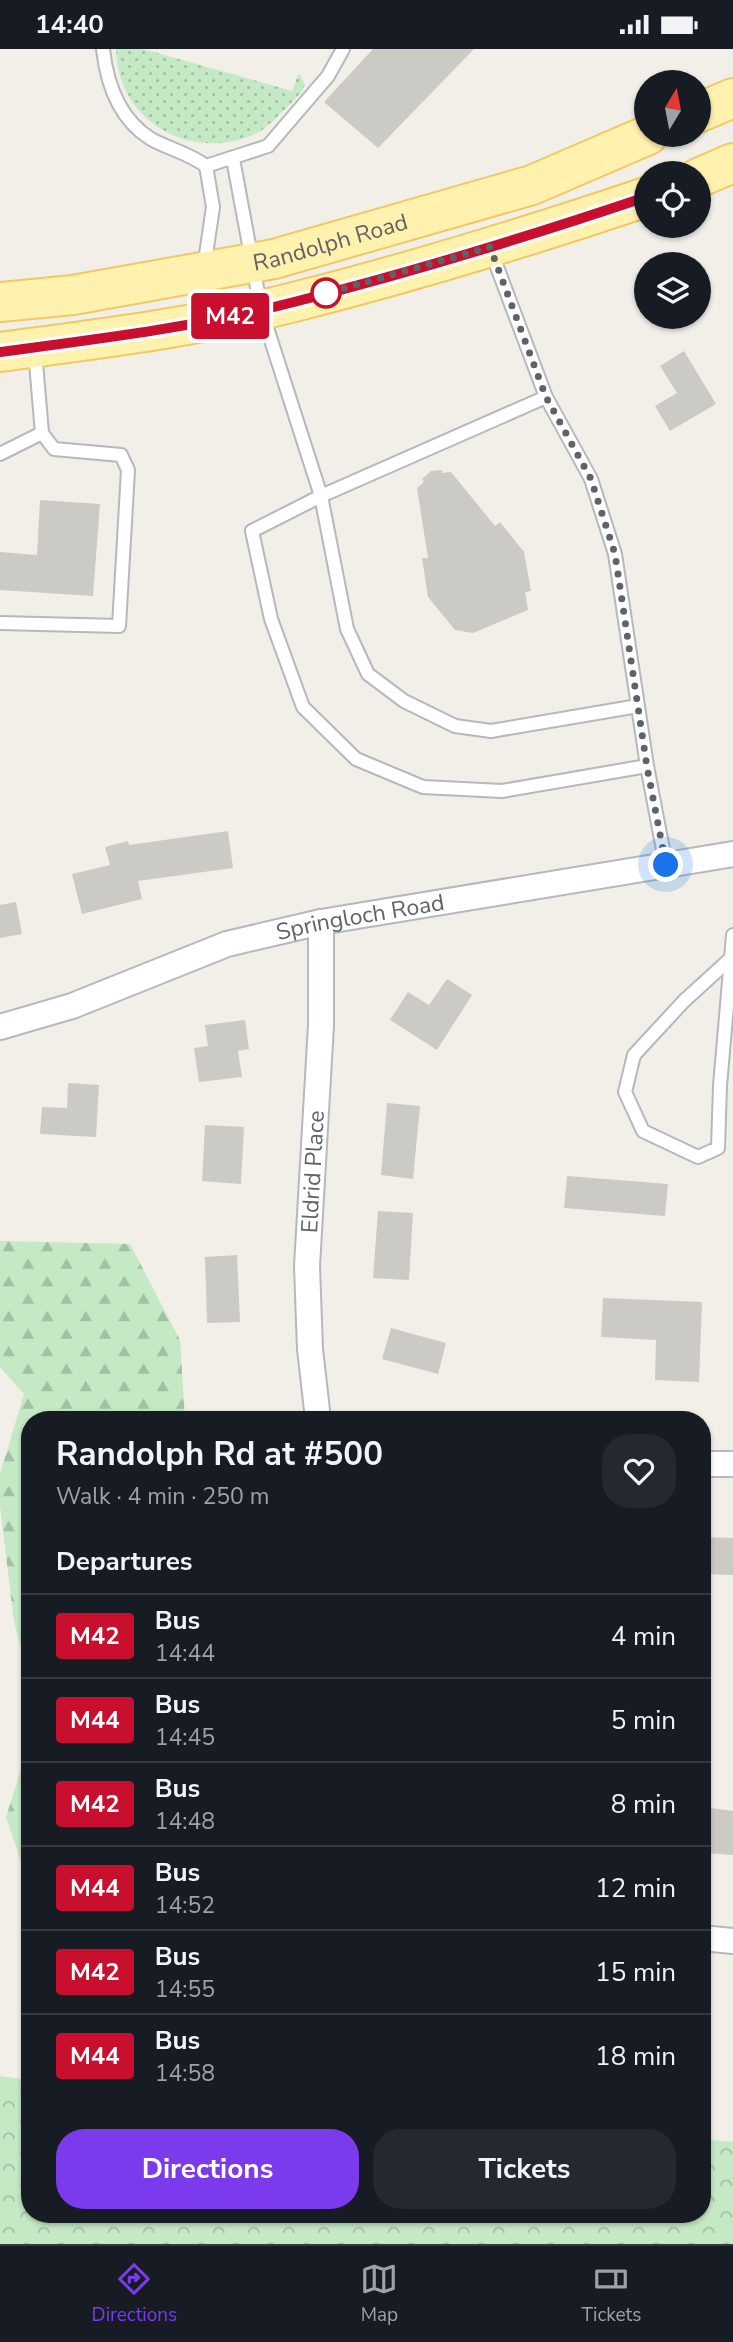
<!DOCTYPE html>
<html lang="en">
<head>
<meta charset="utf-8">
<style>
  :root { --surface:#171b24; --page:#242831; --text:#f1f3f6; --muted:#9ea1a6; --line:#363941; --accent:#7c3aed }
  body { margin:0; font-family:"Nunito Sans",sans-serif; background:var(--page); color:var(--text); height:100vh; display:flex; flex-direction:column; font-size:26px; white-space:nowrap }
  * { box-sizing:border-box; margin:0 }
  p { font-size:23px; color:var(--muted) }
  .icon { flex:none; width:38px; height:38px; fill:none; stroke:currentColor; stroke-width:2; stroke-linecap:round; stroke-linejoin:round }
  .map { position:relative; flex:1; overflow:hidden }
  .drawer { position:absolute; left:21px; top:1362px; width:690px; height:812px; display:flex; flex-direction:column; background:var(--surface); border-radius:28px; box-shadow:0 2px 5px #0004 }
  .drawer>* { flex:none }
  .badge { padding:0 14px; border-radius:5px; font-size:24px; line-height:46px }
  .needle { width:46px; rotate:10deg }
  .fabs { position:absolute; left:634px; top:21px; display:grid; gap:14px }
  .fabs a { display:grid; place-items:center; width:77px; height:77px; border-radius:50%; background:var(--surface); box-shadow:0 2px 5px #0004; font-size:35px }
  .you { position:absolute; width:35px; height:35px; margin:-18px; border:5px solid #fff; border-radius:50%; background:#1a73e8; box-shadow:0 0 0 10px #1a73e833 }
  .map>.badge { position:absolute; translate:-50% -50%; box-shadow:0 0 0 4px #fff }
  h2 { padding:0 35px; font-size:26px; line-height:63px }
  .round { display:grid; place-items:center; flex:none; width:74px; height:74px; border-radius:28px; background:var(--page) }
  .head { display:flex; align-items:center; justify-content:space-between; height:119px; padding:0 35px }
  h1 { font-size:33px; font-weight:700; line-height:52px }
  .primary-button { display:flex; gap:14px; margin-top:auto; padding:14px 35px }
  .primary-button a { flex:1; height:80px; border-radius:28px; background:var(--accent); color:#fff; font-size:28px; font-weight:700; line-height:80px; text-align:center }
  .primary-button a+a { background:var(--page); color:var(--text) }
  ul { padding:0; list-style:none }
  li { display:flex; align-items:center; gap:21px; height:84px; padding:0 35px; border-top:2px solid var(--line) }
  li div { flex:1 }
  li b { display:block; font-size:26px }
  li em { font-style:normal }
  li .badge { min-width:77px; font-weight:700; text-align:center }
  .status { display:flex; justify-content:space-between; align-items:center; height:49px; padding:0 35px; background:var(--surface); direction:ltr }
  .status svg { height:19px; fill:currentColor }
  .tabs { display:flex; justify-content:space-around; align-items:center; height:98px; border-top:2px solid var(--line); background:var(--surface); font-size:19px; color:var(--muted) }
  .tabs a { display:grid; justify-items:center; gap:4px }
  .tabs .on { color:var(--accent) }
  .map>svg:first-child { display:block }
</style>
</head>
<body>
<div class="status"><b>14:40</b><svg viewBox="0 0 49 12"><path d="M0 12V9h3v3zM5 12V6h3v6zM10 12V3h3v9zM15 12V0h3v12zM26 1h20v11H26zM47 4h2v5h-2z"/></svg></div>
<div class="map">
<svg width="733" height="2195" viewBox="0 0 733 2195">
  <defs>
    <pattern id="grass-dots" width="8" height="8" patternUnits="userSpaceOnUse" patternTransform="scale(1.75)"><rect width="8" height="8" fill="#c5e8c5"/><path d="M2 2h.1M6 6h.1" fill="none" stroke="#a3c0a4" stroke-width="1.8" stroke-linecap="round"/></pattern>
    <pattern id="forest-firs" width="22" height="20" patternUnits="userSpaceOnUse" patternTransform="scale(1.75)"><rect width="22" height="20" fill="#c5e8c5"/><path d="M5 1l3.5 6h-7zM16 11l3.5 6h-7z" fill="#a3c0a4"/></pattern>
    <pattern id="park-crowns" width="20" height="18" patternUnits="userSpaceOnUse" patternTransform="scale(1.75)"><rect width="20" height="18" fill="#c5e8c5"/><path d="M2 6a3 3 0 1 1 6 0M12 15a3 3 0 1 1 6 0" fill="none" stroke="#a3c0a4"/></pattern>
  </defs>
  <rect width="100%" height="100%" fill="#f1efe8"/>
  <!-- grass -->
  <path fill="url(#grass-dots)" d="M116,0H143L292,42L298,26H300L305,36C301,46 292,53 284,61C276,69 266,80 255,85C191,114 117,72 116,0Z"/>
  <!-- forest -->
  <path fill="url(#forest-firs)" d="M0,1192L130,1195L180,1291L185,1370H30V1630L14,1573L0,1457V1425L24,1345L0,1318Z
    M30,1692V1839L6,1768Z"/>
  <!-- park -->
  <path fill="url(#park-crowns)" d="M0,2027L30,2031V2165H702V2090L733,2093V2195H0Z"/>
  <!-- building -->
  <path fill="#cccac5" d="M373,0H474L378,99L324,53Z
    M684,302L716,355L670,382L655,357L677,344L660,317Z
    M442,421V424L451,423L495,477L500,473L524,503L531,542L525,543L528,561L473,584L455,581L428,548L422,509H428L417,439L424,433L422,430L431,422Z
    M40,451L100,455L93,547L0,541V503L37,506Z
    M228,782L233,819L138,832L142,850L82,865L72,825L110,816L105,798L128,792L129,796Z
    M16,853L22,885L0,889V856Z
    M447,930L472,946L437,1001L390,971L408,943L429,956Z
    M245,971L249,1000L238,1002L242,1028L199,1033L194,999L208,997L205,976Z
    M68,1034L99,1036L96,1088L40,1085L42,1058L67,1059Z
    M387,1054L420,1057L413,1130L381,1126Z
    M205,1076L244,1078L241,1135L202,1132Z
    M567,1127L668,1135L665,1167L564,1159Z
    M378,1162L413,1164L409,1231L373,1229Z
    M237,1206L240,1273L207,1274L205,1208Z
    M603,1249L702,1253L699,1333L655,1331L656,1291L601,1288Z
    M391,1279L446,1294L438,1325L382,1310Z
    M705,1488L733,1489V1526L703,1525Z
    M710,1759L733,1762V1806L706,1804Z"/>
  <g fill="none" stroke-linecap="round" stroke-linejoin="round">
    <defs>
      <path id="lane" d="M103,0C107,36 119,70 151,90C169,100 189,104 206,117L213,158L204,219
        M233,110L261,260L321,447L546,348L491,202
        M206,117L268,97L328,27L343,0
        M546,348L591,430L615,505L647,717
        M0,405L42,384
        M0,574L119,577L128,421L121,406L54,400L42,384L35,302
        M638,657L491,682L455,677L404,652L368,625L347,580L321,447L252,482L271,570L303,658L356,710L423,738L502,742L647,717L666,816
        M729,911L684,952L634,1006L625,1043L643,1082L698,1108L718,1099L720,1037L733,886"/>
      <g id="street">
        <path id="s1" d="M0,978L72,957L227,895L321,873L733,805"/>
        <path id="s2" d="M318,1370L310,1300L307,1217L321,976V873"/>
        <path d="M702,1415H733"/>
        <path d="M702,1889L733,1892"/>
      </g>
      <g id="primary">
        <path d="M698,64L733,49"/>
        <path d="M698,129L733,114"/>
        <path id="s3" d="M0,253L73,246L274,210L532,136L648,86"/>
        <path d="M0,303C98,290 198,278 294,253C413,223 530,187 646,148"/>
      </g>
    </defs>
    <!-- lane casing -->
    <use href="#lane" stroke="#b5b8bc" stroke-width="16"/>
    <!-- street casing -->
    <use href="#street" stroke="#b5b8bc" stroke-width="28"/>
    <!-- primary casing -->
    <use href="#primary" stroke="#f2c960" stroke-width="42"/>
    <!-- lane -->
    <use href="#lane" stroke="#fff" stroke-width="12"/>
    <!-- street -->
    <use href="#street" stroke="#fff" stroke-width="24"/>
    <!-- primary -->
    <use href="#primary" stroke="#fff2af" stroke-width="38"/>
  </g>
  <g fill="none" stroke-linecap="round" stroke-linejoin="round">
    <defs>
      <path id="line" d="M0,303C98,290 197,278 294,253C413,223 530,187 646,148"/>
    </defs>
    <!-- line casing -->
    <use href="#line" stroke="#fff" stroke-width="16"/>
    <!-- line -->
    <use href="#line" stroke="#c8102e" stroke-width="10"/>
    <!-- walk -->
    <path stroke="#5f6368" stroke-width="7" stroke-dasharray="0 12.6" d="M326,244L317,247L490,198L546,348L591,430L615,505L647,718L666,816"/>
  </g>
  <!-- markers -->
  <circle fill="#fff" stroke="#c8102e" stroke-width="3.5" cx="326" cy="244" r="14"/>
  <g text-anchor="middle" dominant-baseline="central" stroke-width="5" stroke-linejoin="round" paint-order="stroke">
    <!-- street labels -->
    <g font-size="23" fill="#5f6368" stroke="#fff">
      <text stroke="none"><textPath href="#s3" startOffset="336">Randolph Road</textPath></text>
      <text stroke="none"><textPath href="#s1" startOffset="378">Springloch Road</textPath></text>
      <text stroke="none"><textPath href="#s2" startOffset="248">Eldrid Place</textPath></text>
    </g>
  </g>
</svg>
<div class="fabs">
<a><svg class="needle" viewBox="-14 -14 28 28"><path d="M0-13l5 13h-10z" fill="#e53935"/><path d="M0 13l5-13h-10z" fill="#9ea1a6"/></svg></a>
<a><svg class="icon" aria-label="locate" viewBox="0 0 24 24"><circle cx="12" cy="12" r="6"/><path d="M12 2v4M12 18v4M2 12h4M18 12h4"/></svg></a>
<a><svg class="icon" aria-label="layers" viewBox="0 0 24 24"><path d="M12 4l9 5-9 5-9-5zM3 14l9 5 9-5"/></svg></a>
</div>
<div class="you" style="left:666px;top:816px"></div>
<b class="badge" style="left:230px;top:267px;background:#c8102e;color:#fff">M42</b>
<section class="drawer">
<div class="head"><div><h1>Randolph Rd at #500</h1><p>Walk · 4 min · 250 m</p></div><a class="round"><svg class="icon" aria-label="heart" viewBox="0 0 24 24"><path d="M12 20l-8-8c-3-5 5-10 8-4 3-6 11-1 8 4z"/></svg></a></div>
<h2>Departures</h2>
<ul>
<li><span class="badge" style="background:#c8102e;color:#fff">M42</span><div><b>Bus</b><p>14:44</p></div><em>4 min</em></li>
<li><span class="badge" style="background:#c8102e;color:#fff">M44</span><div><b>Bus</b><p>14:45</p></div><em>5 min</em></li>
<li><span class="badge" style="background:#c8102e;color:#fff">M42</span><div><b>Bus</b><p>14:48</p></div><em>8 min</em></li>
<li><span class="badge" style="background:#c8102e;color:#fff">M44</span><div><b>Bus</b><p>14:52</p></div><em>12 min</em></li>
<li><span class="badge" style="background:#c8102e;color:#fff">M42</span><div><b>Bus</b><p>14:55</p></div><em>15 min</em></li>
<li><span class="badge" style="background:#c8102e;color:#fff">M44</span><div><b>Bus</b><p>14:58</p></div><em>18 min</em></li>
</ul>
<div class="primary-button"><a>Directions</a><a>Tickets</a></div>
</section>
</div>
<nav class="tabs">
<a class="on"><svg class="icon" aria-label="directions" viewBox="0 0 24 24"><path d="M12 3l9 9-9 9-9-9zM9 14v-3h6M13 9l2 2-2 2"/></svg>Directions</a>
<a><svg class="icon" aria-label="map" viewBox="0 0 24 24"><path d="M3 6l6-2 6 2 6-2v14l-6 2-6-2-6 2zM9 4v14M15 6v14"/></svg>Map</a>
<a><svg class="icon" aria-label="tickets" viewBox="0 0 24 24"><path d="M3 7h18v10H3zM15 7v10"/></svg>Tickets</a>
</nav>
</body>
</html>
